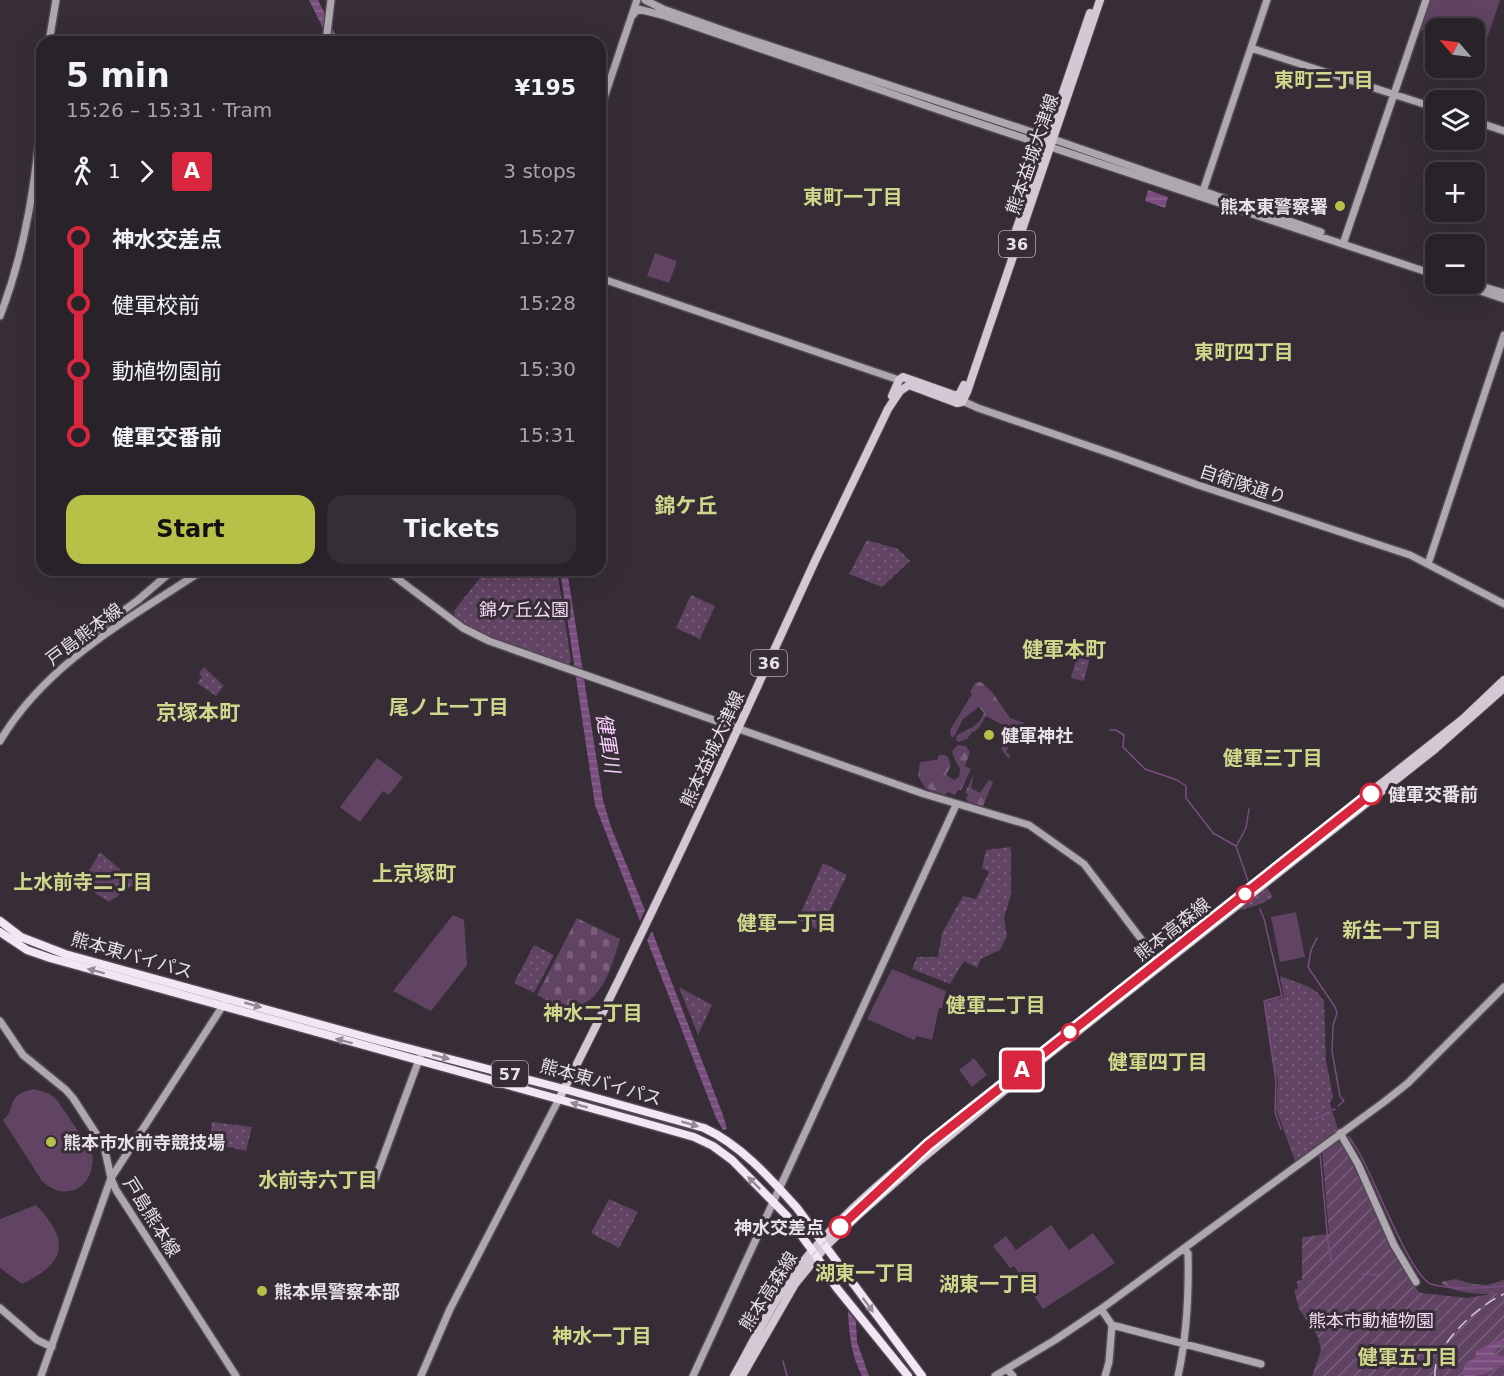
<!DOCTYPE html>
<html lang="en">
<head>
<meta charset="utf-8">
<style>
  :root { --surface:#282229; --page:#342f35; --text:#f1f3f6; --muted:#a5a4a8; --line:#443f46; --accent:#b8c147 }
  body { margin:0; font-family:"DejaVu Sans","Noto Sans JP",sans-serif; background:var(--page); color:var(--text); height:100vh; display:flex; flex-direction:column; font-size:22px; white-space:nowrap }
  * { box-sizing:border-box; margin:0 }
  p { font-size:20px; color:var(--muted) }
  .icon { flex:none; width:33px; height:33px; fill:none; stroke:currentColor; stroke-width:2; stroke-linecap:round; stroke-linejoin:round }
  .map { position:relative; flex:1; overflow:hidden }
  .drawer { position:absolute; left:36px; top:36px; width:570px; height:540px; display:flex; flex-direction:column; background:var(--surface); border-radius:18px; box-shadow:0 6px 24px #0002,0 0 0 2px var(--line) }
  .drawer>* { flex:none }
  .badge { padding:0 12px; border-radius:4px; font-size:21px; line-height:39px }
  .needle { width:39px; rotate:298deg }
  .tools { position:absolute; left:1425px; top:18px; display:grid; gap:12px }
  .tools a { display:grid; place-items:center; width:60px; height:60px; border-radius:12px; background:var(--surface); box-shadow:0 6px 24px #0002,0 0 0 2px var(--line); font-size:30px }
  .map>.badge { position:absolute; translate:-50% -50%; box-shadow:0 0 0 3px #fff }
  .legs { display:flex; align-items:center; gap:9px; height:66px; padding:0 30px; font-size:20px }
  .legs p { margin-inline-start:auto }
  .summary { display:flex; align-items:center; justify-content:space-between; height:102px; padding:0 30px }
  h1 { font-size:33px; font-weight:700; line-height:45px }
  .primary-button { display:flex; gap:12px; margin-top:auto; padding:12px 30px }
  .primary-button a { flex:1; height:69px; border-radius:18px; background:var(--accent); color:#111; font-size:24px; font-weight:700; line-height:69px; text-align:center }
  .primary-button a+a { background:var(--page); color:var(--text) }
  ul { padding:0 30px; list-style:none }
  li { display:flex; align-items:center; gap:21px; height:66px; font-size:22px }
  li i { display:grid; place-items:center; width:9px; height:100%; margin:0 8px; background:currentColor }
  li i::after { content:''; width:15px; height:15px; margin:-8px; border:4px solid; border-radius:50%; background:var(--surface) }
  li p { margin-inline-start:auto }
  li:first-child i { background:linear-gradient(#0000 50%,currentColor 0) }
  li:last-child i { background:linear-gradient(currentColor 50%,#0000 0) }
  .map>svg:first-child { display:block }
</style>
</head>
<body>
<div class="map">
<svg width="1504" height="1376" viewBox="0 0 1504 1376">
  <defs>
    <pattern id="forest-firs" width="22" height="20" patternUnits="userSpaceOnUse" patternTransform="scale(1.5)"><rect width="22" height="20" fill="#614364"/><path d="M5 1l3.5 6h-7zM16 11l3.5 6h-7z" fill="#785e7a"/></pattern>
    <pattern id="cemetery-stones" width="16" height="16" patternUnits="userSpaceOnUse" patternTransform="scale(1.5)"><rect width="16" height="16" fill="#614364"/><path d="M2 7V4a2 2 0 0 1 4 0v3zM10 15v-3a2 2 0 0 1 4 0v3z" fill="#785e7a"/></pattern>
    <pattern id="park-dots" width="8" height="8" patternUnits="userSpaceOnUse" patternTransform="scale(1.5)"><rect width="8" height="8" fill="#614364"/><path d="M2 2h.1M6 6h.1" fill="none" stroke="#785e7a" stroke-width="1.8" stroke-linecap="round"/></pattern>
    <pattern id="garden-furrows" width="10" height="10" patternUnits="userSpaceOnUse" patternTransform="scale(1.5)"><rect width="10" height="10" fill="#614364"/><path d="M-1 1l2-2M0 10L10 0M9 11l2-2" fill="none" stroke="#785e7a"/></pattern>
    <pattern id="water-rules" width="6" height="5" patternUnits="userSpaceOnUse" patternTransform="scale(1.5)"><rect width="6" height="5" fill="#7a4d7f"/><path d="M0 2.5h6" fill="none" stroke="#8d6691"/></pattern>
  </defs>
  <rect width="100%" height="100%" fill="#362d37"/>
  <!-- grass -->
  <path fill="#614364" d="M1430,0H1500L1483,50L1475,48L1474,28H1436L1435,35L1420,30Z
    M655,253L677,261L669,283L647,276Z
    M377,758L403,777L389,795L383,791L360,822L340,807Z
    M1296,912L1305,957L1280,962L1271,917Z
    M453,915L464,920L467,965L431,1011L393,991Z
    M892,969L946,991L942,1008H939L932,1040L917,1036L914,1040L867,1019Z
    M974,1058L987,1075L972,1087L959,1070Z
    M34,1089L50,1094L57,1100L92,1152C97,1185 68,1205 42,1181L3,1120C18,1108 4,1095 34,1089Z
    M36,1205C70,1240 67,1263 22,1284L0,1268V1219Z
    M1051,1225L1069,1250L1093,1233L1115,1263L1043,1309L1014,1266L1010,1268L993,1246L1006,1236L1016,1250Z"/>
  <!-- forest -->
  <path fill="url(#forest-firs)" d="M981,682L992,692L1010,718L1024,723L1021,734L1015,732L1006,752L1010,755L1009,759L1001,749L1006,740L998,735L1003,725L986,716C982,722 979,731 972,732L967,739L958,742L956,740L957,735C969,729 979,726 984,713L979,707L963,719L954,737H951L950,730L972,694L970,692L975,683Z
    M958,745L966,746L970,752L965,766L971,769L961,790H958L955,795L948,792L945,795L925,788L918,776L920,762L937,760L939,755H945L948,757L951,766L946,775L954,780L959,777L960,769L954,758L952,751Z
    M974,774L971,788L980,793L989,780L993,782L983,806L969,802L966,799L968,794L965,793Z
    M1456,1279L1472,1284L1487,1285L1504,1280V1336L1489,1306L1487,1294C1474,1294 1449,1292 1441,1282Z"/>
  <!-- cemetery -->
  <path fill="url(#cemetery-stones)" d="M577,918L620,939C614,958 608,983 593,997C587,1003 576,1007 567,1011L537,995Z"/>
  <!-- park -->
  <path fill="url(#park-dots)" d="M867,540L898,549L910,561L882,587L849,574Z
    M486,570H557L571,661L569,664C530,651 489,640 455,617L454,611Z
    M691,595L715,606L700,639L676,628Z
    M1077,655L1090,657L1084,681L1071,678Z
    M204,667L224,686L216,696L197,683L202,677L199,673Z
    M1011,847V895L1004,918L1007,936L1000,950L981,959L977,968L964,961L950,984L912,969L917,957H938L942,933L963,896L976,899L989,872L982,868L986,850Z
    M100,852L136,883L109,902L81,884Z
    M823,863L847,875L820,931L798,919Z
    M1267,887L1273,897L1261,904L1241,910L1240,908Z
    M534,945L554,955L534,993L514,983Z
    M1280,976L1307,986L1317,992L1324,1001L1326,1061L1333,1097L1330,1103L1338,1130L1295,1161L1276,1109L1278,1080L1273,1064L1264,1002L1284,997Z
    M679,987L712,1005L698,1035Z
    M212,1122L252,1127L246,1151L220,1145L222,1138L210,1135Z
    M609,1199L638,1212L619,1248L591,1233Z"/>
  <!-- garden -->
  <path fill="url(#garden-furrows)" d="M1337,1142L1342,1143L1397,1256L1418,1291L1421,1293L1467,1298L1504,1292V1376H1312L1321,1350L1318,1337L1299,1309L1294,1290L1298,1289L1297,1281L1302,1280V1237L1329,1234L1322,1151Z"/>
  <!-- water -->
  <path fill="url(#water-rules)" d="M309,0H318L339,42H330Z
    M1148,190L1168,197L1165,208L1145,201Z
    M560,570H567L603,800L611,827L645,910L640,921L595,805Z
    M652,931L723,1115L727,1129L723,1130L716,1118L647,940Z
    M848,1311L856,1321L857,1342L869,1376H862C851,1355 849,1334 848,1311Z
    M1504,1338V1346L1497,1348L1494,1354L1499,1356H1504V1365L1499,1364C1496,1365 1495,1368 1492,1370C1484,1376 1474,1376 1463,1376C1465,1360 1463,1365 1475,1358L1476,1351Z"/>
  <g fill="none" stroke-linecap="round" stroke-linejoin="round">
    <!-- stream -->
    <path stroke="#7a4d7f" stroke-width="1.5" d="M1110,730H1116L1124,735L1123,747L1145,769L1177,780L1186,786V798L1213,833L1236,846L1248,881
      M1237,845L1246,828L1249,809
      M1260,909L1264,919L1282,996L1264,1001L1276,1081L1275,1112L1281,1129
      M1317,938L1311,950L1308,967L1335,1007L1337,1013L1333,1026L1332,1051L1340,1096L1344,1101L1338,1106
      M1333,1110L1335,1109
      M1321,1116L1330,1112
      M1315,1119L1319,1117
      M1349,1137C1353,1143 1358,1150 1361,1156C1374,1179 1411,1277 1431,1284C1450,1290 1484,1288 1504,1286
      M1320,1154L1328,1242L1332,1264
      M1362,1274L1378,1275
      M783,1361L787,1376"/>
    <defs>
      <path id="secondary" d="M645,0L663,9L734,34L1047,137L1321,232
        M633,15L638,9L662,15L933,108L1436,275
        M49,42L56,0
        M326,42L331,0
        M1251,48L1436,108
        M600,110L637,0
        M1474,121L1504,131
        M1202,194L1267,0
        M1343,244L1426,0
        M600,278L899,380
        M1460,284L1504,299
        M1474,284L1504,293
        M0,316C26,249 36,179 42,108
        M958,399L978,408L1118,456L1198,485L1410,555L1504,604
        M1428,564L1504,335
        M386,570L463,628L489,641L924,794L1029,825L1084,864L1157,960
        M90,644L88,641L90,635L138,600L173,570
        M0,741C47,662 129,619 203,570
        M0,1021L23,1055L66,1090L73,1098L104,1146L111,1178L116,1190L236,1376
        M1340,1133L1358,1164L1394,1245L1416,1282
        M375,1179L420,1057
        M0,1308L37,1340L52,1347
        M1101,1309L1112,1325L1109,1362L1105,1376
        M1112,1325L1261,1364
        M1007,1369L1013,1376
        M41,1376L111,1178L224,1004
        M421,1376L450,1309L559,1099
        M693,1376L956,805
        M995,1376L1055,1340L1101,1309L1384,1102L1408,1083L1504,987
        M1178,1376C1187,1335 1189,1295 1188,1253L1183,1249"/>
      <path id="primary" d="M1008,254L1090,13
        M892,396L899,380L903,377L954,395H959L964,385
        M559,1099C650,922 732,742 815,561C839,510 864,460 888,409L900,391L909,385L957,403L962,402L967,392L1100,0
        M734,1376C753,1343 769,1307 792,1276C839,1213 905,1162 965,1112L1463,719L1504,680
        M742,1376L795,1284L826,1246L856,1217L917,1163L1039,1062L1435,749L1504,688"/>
      <path id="highway" d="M0,921L21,937L65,954L373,1039L564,1089L704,1128C741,1145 770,1178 797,1208L922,1376
        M0,932L27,950L50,958L641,1122L694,1137L713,1146L732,1160L787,1216L817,1257L836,1287L908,1376"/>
    </defs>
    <!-- secondary casing -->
    <use href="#secondary" stroke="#524a53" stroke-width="10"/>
    <!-- primary casing -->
    <use href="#primary" stroke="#524a53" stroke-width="10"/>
    <!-- highway casing -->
    <use href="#highway" stroke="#524a53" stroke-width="11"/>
    <!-- secondary -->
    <use href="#secondary" stroke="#afa7b0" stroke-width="7"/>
    <!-- primary -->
    <use href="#primary" stroke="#d3c8d3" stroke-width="8"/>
    <!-- highway -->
    <use href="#highway" stroke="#f3e6f4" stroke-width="8"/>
    <!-- tram -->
    <path stroke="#d2cbd2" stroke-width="1.5" d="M737,1376L782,1296L805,1263L823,1244L911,1160L1443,737L1504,683"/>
    <!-- rail -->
    <path stroke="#d2cbd2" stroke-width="1.5" stroke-dasharray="12 6" stroke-linecap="butt" d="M1435,1376C1432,1346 1479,1305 1504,1294"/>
  </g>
  <!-- one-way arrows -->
  <defs><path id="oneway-solid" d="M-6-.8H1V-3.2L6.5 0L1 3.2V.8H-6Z" transform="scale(1.5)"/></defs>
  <g fill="#948a96">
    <use href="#oneway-solid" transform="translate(96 971) rotate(-165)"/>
    <use href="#oneway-solid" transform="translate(253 1005) rotate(16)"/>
    <use href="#oneway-solid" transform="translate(344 1041) rotate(-165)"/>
    <use href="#oneway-solid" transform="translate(441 1057) rotate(14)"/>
    <use href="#oneway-solid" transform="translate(579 1105) rotate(-164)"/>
    <use href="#oneway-solid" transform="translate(690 1124) rotate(16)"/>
    <use href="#oneway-solid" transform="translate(754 1183) rotate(-135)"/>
    <use href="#oneway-solid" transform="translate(868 1305) rotate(54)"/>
  </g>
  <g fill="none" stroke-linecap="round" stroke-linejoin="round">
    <defs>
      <path id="line-1" d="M840,1227L928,1145L1371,794"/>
    </defs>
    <!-- line-1 casing -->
    <use href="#line-1" stroke="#fff" stroke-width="14"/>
    <!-- line-1 -->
    <use href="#line-1" stroke="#d7263d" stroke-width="9"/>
  </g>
  <!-- markers -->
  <g fill="#b8c147" stroke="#362d37" stroke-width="2">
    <circle cx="1340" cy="206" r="6"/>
    <circle cx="989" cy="735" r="6"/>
    <circle cx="51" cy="1142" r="6"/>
    <circle cx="262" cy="1291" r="6"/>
  </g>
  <g fill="#fff" stroke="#d7263d" stroke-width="3">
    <circle cx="1371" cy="794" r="10"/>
    <circle cx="1245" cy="894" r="8"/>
    <circle cx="1070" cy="1032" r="8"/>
    <circle cx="840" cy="1227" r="10"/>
  </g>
  <g text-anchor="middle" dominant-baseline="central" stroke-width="6" stroke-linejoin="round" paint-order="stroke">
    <!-- shield labels -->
    <g fill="#362d37" stroke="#b2abb2" stroke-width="1.5">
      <rect x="999" y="231" width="36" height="26" rx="4.5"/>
      <rect x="751" y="650" width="36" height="26" rx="4.5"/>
      <rect x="492" y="1061" width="36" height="26" rx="4.5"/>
    </g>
    <g font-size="16" font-weight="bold" fill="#e7e1e7">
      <text x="1017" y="244">36</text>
      <text x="769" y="663">36</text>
      <text x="510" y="1074">57</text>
    </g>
    <!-- street labels -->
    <g font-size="18" fill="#e7e1e7" stroke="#362d37">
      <text transform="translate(1032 154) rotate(-71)">熊本益城大津線</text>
      <text transform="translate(1243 484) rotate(18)">自衛隊通り</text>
      <text transform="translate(84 634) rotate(-37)">戸島熊本線</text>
      <text transform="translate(712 749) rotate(-65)">熊本益城大津線</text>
      <text transform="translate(1172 929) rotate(-38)">熊本高森線</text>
      <text transform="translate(132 955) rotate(16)">熊本東バイパス</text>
      <text transform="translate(601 1082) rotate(16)">熊本東バイパス</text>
      <text transform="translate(152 1217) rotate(58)">戸島熊本線</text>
      <text transform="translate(768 1291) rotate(-57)">熊本高森線</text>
    </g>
    <!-- poi labels -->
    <g font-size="18" font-weight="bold" fill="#e7e1e7" stroke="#362d37" text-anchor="start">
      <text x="1328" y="206" text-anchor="end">熊本東警察署</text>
      <text x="1001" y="735">健軍神社</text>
      <text x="63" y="1142">熊本市水前寺競技場</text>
      <text x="274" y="1291">熊本県警察本部</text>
    </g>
    <!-- park labels -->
    <g font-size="18" fill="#f4d9f6" stroke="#362d37">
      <text x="524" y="609">錦ケ丘公園</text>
      <text x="1371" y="1320">熊本市動植物園</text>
    </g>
    <!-- stop labels -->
    <g font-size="18" font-weight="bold" fill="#e7e1e7" stroke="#362d37" text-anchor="start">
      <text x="1388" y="794">健軍交番前</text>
      <text x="824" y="1227" text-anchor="end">神水交差点</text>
    </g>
    <!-- neighbourhood labels -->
    <g font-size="20" font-weight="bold" fill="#d0d78a" stroke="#362d37">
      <text x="1324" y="80">東町三丁目</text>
      <text x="853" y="197">東町一丁目</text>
      <text x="1244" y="352">東町四丁目</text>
      <text x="449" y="707">尾ノ上一丁目</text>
      <text x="1273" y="758">健軍三丁目</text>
      <text x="83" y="882">上水前寺二丁目</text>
      <text x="787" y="923">健軍一丁目</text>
      <text x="1392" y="930">新生一丁目</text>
      <text x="996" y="1005">健軍二丁目</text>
      <text x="593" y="1013">神水二丁目</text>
      <text x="1158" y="1062">健軍四丁目</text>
      <text x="318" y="1180">水前寺六丁目</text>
      <text x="865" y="1273">湖東一丁目</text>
      <text x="989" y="1284">湖東一丁目</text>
      <text x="602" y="1336">神水一丁目</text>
      <text x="1408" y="1357">健軍五丁目</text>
    </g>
    <!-- water labels -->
    <g font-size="20" font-style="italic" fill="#f8cffc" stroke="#362d37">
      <text transform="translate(608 743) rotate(81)">健軍川</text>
    </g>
    <!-- quarter labels -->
    <g font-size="21" font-weight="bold" fill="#d0d78a" stroke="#362d37">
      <text x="686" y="506">錦ケ丘</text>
      <text x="1064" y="650">健軍本町</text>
      <text x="198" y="713">京塚本町</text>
      <text x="414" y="874">上京塚町</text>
    </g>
  </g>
</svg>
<div class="tools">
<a><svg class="needle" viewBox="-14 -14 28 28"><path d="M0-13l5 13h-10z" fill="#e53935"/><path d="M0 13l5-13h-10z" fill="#a5a4a8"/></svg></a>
<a><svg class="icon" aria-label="layers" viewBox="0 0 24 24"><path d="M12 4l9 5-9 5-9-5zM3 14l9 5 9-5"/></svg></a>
<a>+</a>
<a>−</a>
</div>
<b class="badge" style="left:1022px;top:1070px;background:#d7263d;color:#fff">A</b>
<section class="drawer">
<div class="summary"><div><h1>5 min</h1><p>15:26 – 15:31 · Tram</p></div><b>¥195</b></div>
<div class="legs"><svg class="icon" aria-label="walk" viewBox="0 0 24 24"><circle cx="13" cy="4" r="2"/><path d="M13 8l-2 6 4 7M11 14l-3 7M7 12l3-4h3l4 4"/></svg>1<svg class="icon" aria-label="forward" viewBox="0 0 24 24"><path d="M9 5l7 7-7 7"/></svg><b class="badge" style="background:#d7263d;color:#fff">A</b><p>3 stops</p></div>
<ul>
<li><i style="color:#d7263d"></i><b>神水交差点</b><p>15:27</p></li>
<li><i style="color:#d7263d"></i><span>健軍校前</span><p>15:28</p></li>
<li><i style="color:#d7263d"></i><span>動植物園前</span><p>15:30</p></li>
<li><i style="color:#d7263d"></i><b>健軍交番前</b><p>15:31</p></li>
</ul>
<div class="primary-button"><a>Start</a><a>Tickets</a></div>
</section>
</div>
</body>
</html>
